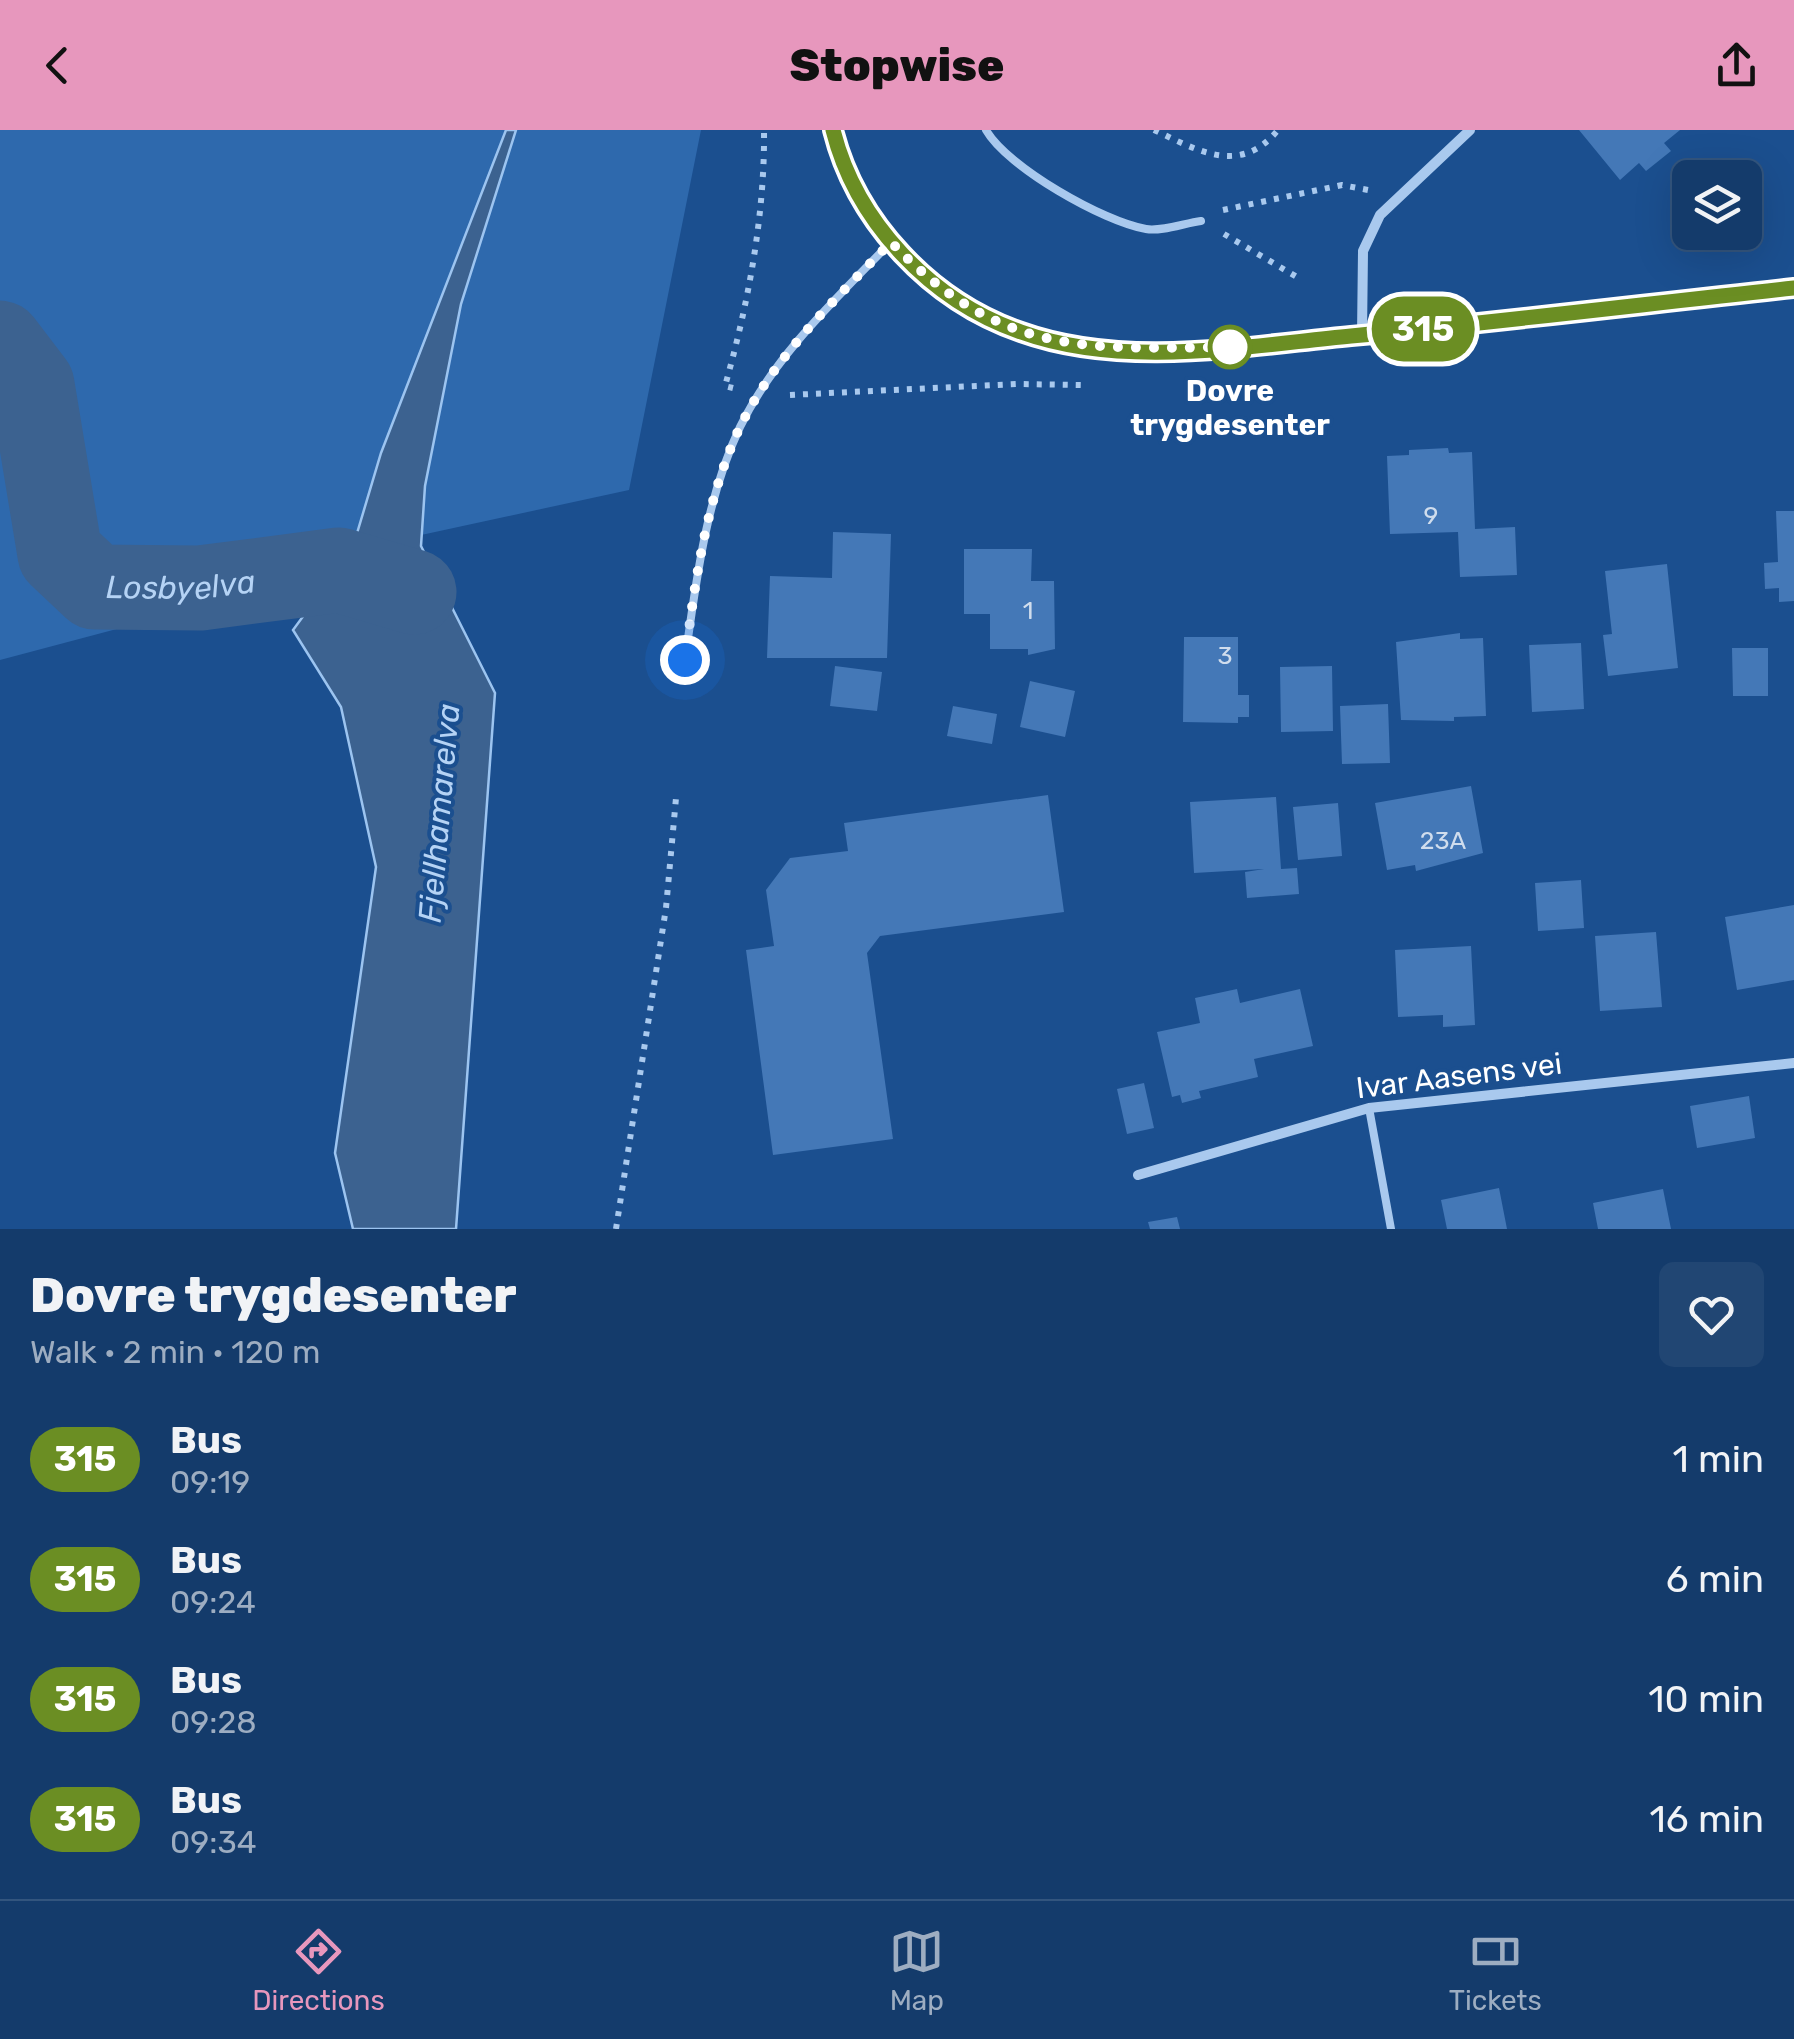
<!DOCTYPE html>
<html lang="en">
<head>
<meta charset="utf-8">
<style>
  :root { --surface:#143b6b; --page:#214673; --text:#f1f3f6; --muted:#9dadc1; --line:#33557e; --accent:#e797bd }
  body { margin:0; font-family:Rubik,sans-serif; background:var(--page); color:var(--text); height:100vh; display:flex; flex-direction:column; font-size:38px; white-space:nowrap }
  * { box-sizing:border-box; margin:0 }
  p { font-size:32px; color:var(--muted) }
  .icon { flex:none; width:55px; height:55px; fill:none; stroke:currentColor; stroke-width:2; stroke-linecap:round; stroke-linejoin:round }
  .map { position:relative; height:1099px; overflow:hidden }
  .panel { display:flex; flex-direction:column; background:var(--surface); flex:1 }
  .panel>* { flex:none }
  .badge { padding:0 20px; border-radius:32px; font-size:35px; line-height:65px }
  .controls { position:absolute; left:1672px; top:30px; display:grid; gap:20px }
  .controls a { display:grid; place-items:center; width:90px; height:90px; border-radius:15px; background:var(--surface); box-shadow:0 10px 40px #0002,0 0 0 2px var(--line); font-size:50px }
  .you { position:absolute; width:50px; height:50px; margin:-25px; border:8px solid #fff; border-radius:50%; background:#1a73e8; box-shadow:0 0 0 15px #1a73e833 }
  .map>.badge { position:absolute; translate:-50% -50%; box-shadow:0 0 0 5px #fff }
  .round { display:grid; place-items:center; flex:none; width:105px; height:105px; border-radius:15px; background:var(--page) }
  .head { display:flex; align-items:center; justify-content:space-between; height:170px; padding:0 30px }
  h1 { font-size:48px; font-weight:800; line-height:75px }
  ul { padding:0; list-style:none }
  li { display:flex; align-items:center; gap:30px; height:120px; padding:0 30px }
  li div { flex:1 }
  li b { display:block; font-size:38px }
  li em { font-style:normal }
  li .badge { min-width:110px; font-weight:700; text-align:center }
  header { display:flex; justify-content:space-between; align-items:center; height:130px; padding:0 30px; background:var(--accent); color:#111; font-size:45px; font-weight:800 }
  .menu { display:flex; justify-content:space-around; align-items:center; height:140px; border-top:2px solid var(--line); background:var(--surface); font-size:28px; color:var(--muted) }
  .menu a { display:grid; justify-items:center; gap:5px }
  .menu .selected { color:var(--accent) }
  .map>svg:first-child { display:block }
</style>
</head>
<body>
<header><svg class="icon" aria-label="back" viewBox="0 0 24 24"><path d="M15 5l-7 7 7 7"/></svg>Stopwise<svg class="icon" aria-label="share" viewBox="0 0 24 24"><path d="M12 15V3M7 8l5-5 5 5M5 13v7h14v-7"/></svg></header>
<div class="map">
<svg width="1794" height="1099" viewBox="0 0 1794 1099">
  <rect width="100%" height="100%" fill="#1b4f8f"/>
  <!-- green -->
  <path fill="#2e69ad" d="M0,0H701L629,360L352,420L339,440L0,530Z"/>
  <!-- water -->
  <path fill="#3c6290" stroke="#9cc4f0" stroke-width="2.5" d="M506,0H516L461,174L425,356L421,416L495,563L456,1099H353L335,1023L376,737L341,577L293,500L352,420L381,323Z"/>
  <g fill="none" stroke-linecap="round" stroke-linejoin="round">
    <!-- river -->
    <path stroke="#3c6290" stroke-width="85" id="s1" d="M0,213L32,255L60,424L95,457L200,458L339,440L414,462"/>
  </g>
  <!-- building -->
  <path fill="#4478b7" d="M1579,0H1680L1664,13L1671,21L1646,41L1639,33L1620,50Z
    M1448,318L1449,323L1472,322L1475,399L1515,397L1517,445L1460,447L1458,402L1390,404L1387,326L1409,325V320Z
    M1776,381H1794V471L1779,472V458L1765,459L1764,433L1778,432Z
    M833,402L891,404L887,528H767L770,446L832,448Z
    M964,419H1032L1031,451H1054L1055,519L1028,525V519H990V484H964Z
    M1667,434L1678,538L1608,546L1603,505L1612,504L1605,441Z
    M1460,503V509L1483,508L1486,586L1454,587V591L1401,590L1396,512Z
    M1184,507H1238V565H1249V587H1238V593L1183,592Z
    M1581,513L1584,579L1532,582L1529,515Z
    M1732,518H1768V566H1733Z
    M835,536L882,542L877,581L830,576Z
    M1332,536L1333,601L1281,602L1280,537Z
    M1030,551L1075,561L1065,607L1020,597Z
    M1388,574L1390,633L1342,634L1340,576Z
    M953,576L997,584L992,614L947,606Z
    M1471,656L1483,723L1416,741L1415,735L1387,740L1375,673Z
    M1048,665L1064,782L880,806L867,823L893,1009L773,1025L746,820L774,816L766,760L790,728L848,721L844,693Z
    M1276,667L1281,739L1297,738L1299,764L1247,768L1245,742L1264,739L1194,743L1190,672Z
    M1338,673L1342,726L1298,730L1293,677Z
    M1581,750L1584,798L1538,801L1535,753Z
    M1794,775V850L1737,860L1725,787Z
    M1656,802L1662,877L1600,881L1595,806Z
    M1471,816L1475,895L1443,897V885L1398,887L1395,820Z
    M1237,859L1240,873L1300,859L1313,916L1254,929L1258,947L1199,961L1201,968L1182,973L1180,965L1172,967L1157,902L1200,893L1195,868Z
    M1144,953L1154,998L1127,1004L1117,959Z
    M1749,966L1755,1008L1697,1018L1690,976Z
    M1499,1058L1507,1099H1447L1441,1070Z
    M1663,1059L1671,1099H1598L1593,1073Z
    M1177,1087L1180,1099H1150L1148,1092Z"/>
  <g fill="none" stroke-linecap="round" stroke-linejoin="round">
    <!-- path -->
    <path stroke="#a9c9ee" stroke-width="6" stroke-dasharray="5 8" stroke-linecap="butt" d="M1154,0C1199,21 1240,46 1278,0
      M1223,80L1342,55L1368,60
      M1224,104L1302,150
      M733,258L725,256C748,175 765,85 764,0
      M790,265L1017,254L1081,255
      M616,1099L666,778L676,668"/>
    <!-- service -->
    <path stroke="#a9c9ee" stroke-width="8" d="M986,0C1007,37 1104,92 1146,99C1161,102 1185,93 1201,91
      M685,530C696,451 706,369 740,297C775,225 837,168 891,112
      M1369,978L1391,1099"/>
    <!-- minor -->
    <path stroke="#a9c9ee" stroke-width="10" d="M1362,205L1363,121L1380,85L1470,0
      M1138,1045L1369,978L1794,933"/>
    <!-- secondary -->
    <path stroke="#d6e6fa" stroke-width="20" d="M833,0C856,93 931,170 1021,202C1124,239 1245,216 1351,206C1499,192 1646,174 1794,158"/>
  </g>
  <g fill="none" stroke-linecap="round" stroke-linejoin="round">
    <defs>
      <path id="line" d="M833,0C856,92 931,171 1021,202C1124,239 1245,216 1351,206C1499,192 1646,174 1794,158"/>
    </defs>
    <!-- line casing -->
    <use href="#line" stroke="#fff" stroke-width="22"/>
    <!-- line -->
    <use href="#line" stroke="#6b8e23" stroke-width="15"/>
    <!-- walk -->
    <path stroke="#fff" stroke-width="10" stroke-dasharray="0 18" d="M685,530C695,451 706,369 740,297C775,225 837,168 891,112C1000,226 1083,219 1230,217"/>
  </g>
  <!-- markers -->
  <circle fill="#fff" stroke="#6b8e23" stroke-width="5" cx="1230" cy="217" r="20"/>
  <g text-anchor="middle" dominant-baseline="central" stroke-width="8" stroke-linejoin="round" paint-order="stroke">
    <!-- number labels -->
    <g font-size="25" fill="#d0dded">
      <text x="1431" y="385">9</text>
      <text x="1028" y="480">1</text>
      <text x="1225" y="525">3</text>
      <text x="1443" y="710">23A</text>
    </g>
    <!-- stop labels -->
    <g font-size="30" font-weight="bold" fill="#fff" stroke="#1b4f8f">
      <text x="1230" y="261">Dovre<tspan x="1230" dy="34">trygdesenter</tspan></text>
    </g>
    <!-- street labels -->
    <g font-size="30" fill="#fff" stroke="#1b4f8f">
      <text transform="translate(1459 946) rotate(-7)">Ivar Aasens vei</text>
    </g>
    <!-- water labels -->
    <g font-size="32" font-style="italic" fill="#b5d3f5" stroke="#1b4f8f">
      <text stroke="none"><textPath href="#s1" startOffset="358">Losbyelva</textPath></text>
      <text transform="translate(439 683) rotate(-85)">Fjellhamarelva</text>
    </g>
  </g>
</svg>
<div class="controls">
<a><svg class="icon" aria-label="layers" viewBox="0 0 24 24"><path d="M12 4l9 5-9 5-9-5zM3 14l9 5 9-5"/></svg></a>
</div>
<div class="you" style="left:685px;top:530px"></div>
<b class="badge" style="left:1423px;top:199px;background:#6b8e23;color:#fff">315</b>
</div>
<section class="panel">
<div class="head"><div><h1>Dovre trygdesenter</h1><p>Walk · 2 min · 120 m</p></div><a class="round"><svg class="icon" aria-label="heart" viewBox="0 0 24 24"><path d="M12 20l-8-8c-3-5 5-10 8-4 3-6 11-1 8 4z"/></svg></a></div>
<ul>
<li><span class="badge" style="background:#6b8e23;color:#fff">315</span><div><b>Bus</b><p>09:19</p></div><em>1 min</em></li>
<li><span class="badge" style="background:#6b8e23;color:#fff">315</span><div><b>Bus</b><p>09:24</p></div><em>6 min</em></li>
<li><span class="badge" style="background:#6b8e23;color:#fff">315</span><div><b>Bus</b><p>09:28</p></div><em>10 min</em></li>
<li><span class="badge" style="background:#6b8e23;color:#fff">315</span><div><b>Bus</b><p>09:34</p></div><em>16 min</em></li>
</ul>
</section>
<nav class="menu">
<a class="selected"><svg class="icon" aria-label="directions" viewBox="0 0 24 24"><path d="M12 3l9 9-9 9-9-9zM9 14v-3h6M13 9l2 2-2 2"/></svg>Directions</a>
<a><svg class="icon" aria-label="map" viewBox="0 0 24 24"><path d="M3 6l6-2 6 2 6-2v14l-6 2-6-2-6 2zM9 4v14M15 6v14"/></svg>Map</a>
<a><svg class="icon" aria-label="tickets" viewBox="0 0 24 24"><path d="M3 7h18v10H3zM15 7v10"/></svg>Tickets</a>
</nav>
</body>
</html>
